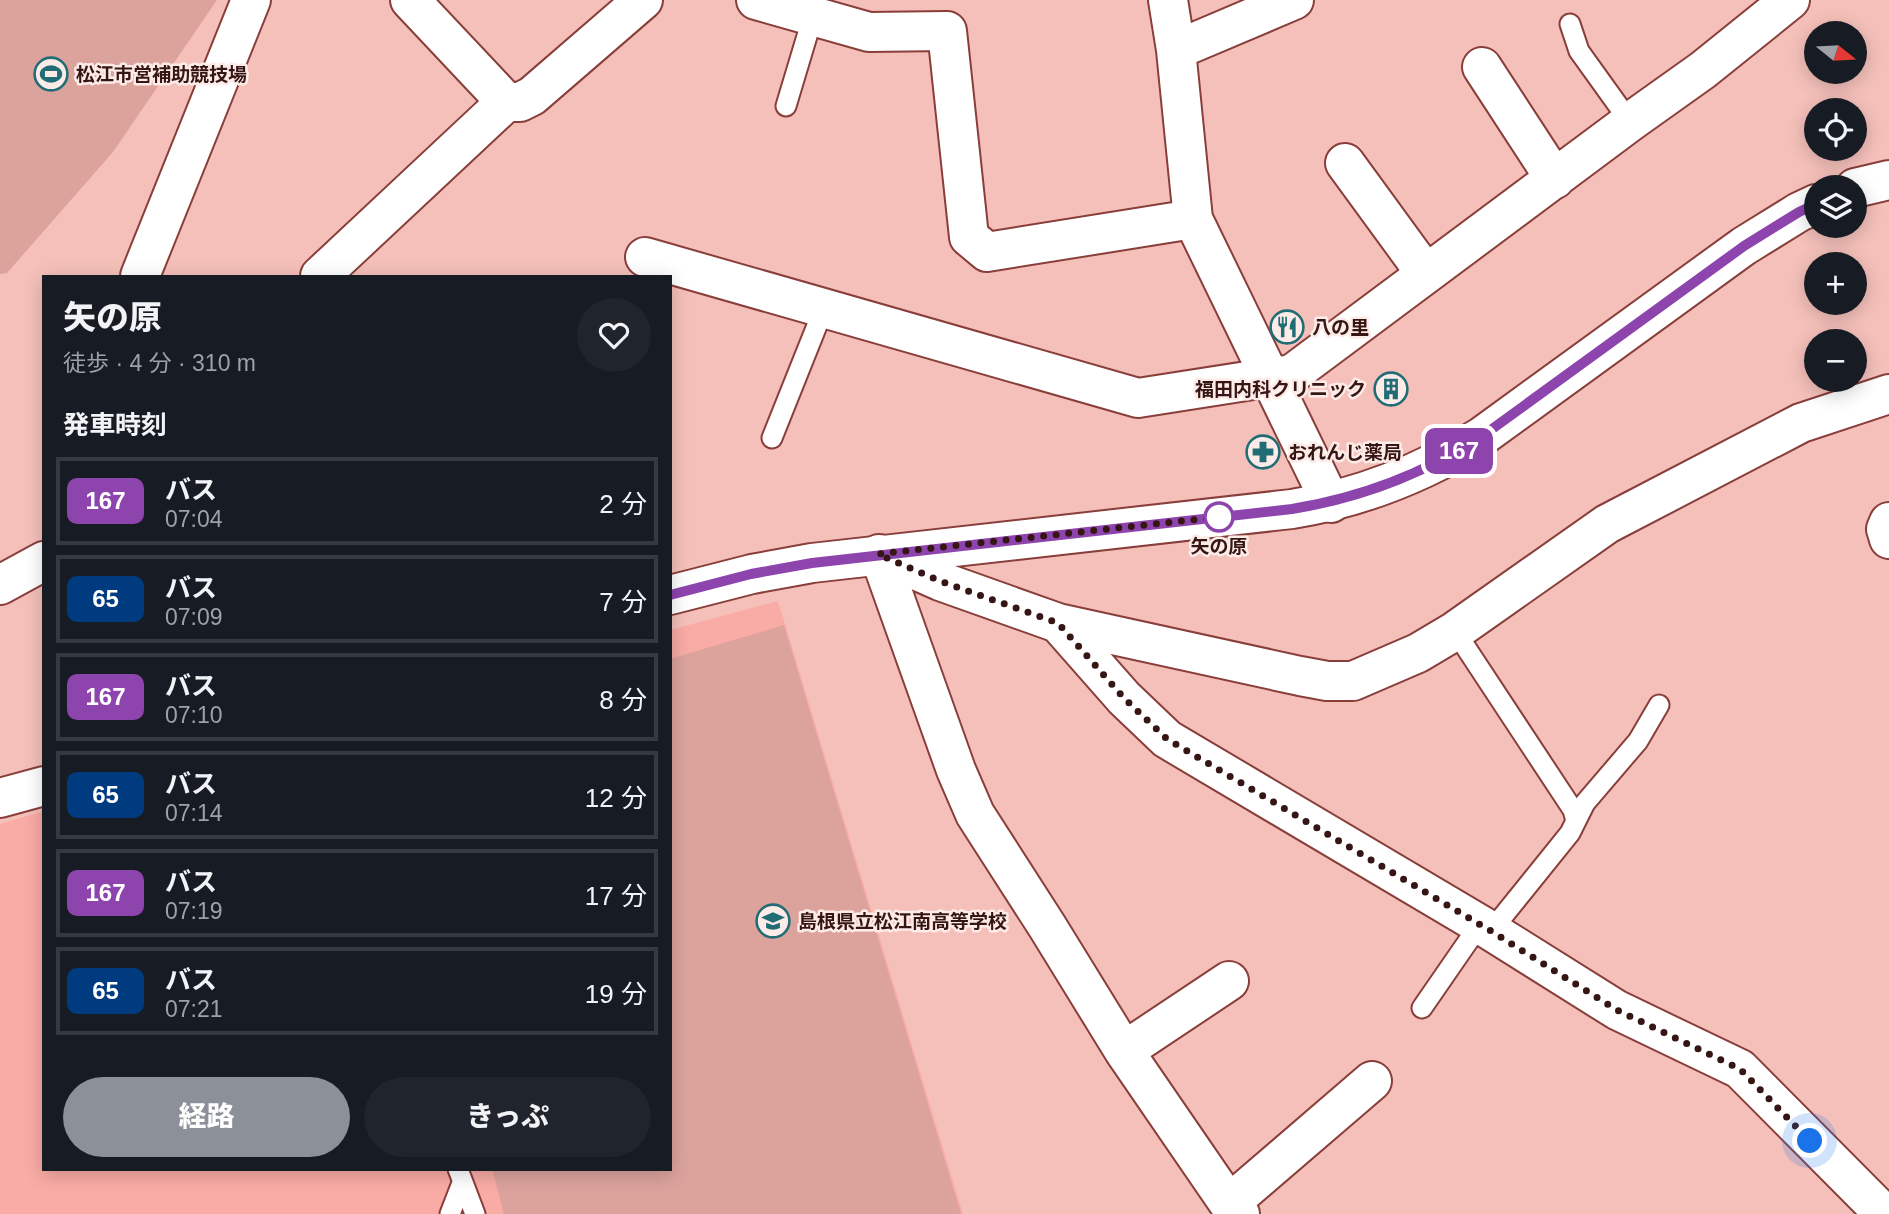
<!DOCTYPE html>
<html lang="ja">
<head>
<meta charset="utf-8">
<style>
  :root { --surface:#171b24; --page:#20242c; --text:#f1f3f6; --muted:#9ea1a6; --line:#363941; --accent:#8c9099 }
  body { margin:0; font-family:Arial,"Noto Sans JP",sans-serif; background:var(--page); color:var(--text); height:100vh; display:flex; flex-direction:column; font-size:26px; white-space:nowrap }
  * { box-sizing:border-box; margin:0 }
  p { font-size:23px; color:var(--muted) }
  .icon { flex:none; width:38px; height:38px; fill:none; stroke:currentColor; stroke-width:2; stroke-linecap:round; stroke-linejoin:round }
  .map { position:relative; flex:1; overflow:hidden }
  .panel { position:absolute; left:42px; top:275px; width:630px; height:896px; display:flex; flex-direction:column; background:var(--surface); border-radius:0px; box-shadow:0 4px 18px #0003 }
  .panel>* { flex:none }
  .badge { padding:0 14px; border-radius:10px; font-size:24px; line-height:46px }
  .needle { width:46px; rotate:108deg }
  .tools { position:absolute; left:1804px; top:21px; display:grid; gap:14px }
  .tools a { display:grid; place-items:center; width:63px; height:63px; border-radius:50%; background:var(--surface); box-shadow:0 4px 18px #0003; font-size:35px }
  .you { position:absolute; width:35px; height:35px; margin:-18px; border:5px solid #fff; border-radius:50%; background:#1a73e8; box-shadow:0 0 0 10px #1a73e833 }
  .map>.badge { position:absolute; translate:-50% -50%; box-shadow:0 0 0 4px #fff }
  h2 { padding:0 21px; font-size:26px; line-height:63px }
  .round { display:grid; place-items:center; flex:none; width:74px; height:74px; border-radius:37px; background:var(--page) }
  .summary { display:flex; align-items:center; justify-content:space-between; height:119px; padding:0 21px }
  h1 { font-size:33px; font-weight:800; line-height:52px }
  .cta { display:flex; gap:14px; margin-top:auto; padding:14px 21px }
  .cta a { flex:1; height:80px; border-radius:42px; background:var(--accent); color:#fff; font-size:28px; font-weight:800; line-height:80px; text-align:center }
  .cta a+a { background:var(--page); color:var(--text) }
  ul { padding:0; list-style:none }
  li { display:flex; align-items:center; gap:21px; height:88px; margin:0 14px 10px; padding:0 7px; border:4px solid var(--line); border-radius:0px }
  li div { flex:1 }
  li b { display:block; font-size:26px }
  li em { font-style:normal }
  li .badge { min-width:77px; font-weight:700; text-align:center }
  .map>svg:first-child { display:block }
</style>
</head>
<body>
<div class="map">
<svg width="1889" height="1214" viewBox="0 0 1889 1214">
  <rect width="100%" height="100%" fill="#f5c0ba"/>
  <!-- built -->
  <path fill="#f9aca5" d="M778,601L963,1214H0V824L44,811V1169H670V630Z"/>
  <!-- green -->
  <path fill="#dca39d" d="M0,0H217L113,152L7,273L0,274Z
    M784,625L961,1214H504L492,1169H670V659Z"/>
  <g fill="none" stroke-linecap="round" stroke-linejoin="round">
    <defs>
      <path id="service" d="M1570,24L1579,51L1630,122
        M786,106L813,16
        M772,438L824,308
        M1455,631L1573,810L1576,821L1570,833L1491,931
        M1576,821L1585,803L1638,741L1659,705
        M1422,1008L1480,924
        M458,1169L475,1214
        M450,1214L462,1183"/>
      <path id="minor" d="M410,0L506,102H520L532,96L643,0
        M756,0L869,32L947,31L969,237L987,252L1193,219
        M1168,0L1176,50L1193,219L1331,503
        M1176,50L1294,0
        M1482,67L1555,179
        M1345,163L1426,274
        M645,257L1138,398L1292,374L1630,122L1703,70L1790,0
        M320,276L506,102
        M1889,522L1886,529L1889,539
        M879,554L940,581L1058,623L1124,698L1167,739L1491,931L1617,1010L1740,1069L1884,1214
        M879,554L956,770L975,814L1047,926L1124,1051L1229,1204L1240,1214
        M0,585L44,561
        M1058,623L1300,676L1327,681H1353L1418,653L1455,631L1607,524L1801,423L1889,394
        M1124,1051L1229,981
        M1229,1204L1372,1081"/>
      <path id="tertiary" d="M140,276L251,0"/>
      <path id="secondary" d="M1855,188L1889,180
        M670,595L752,574L812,563L1292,509C1360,498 1423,473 1481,437L1744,246L1799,212L1816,204
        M0,798L44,786"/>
    </defs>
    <!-- service casing -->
    <use href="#service" stroke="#893e3a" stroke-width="23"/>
    <!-- minor casing -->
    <use href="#minor" stroke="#893e3a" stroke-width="42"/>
    <!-- tertiary casing -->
    <use href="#tertiary" stroke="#893e3a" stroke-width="42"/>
    <!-- secondary casing -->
    <use href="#secondary" stroke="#893e3a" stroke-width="42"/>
    <!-- service -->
    <use href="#service" stroke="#fff" stroke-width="19"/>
    <!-- minor -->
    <use href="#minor" stroke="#fff" stroke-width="38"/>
    <!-- tertiary -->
    <use href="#tertiary" stroke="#fff" stroke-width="38"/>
    <!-- secondary -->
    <use href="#secondary" stroke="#fff" stroke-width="38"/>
  </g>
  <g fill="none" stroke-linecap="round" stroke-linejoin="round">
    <defs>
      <path id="line" d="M670,595L751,574L812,563L1292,509C1360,498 1423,474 1481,437L1744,246L1799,212L1816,204"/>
    </defs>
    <!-- line casing -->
    <use href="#line" stroke="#fff" stroke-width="16"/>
    <!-- line -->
    <use href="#line" stroke="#8e44ad" stroke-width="10"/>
    <!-- walk -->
    <path stroke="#361614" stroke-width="7" stroke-dasharray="0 12.6" d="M1219,517L878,554L940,581L1058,623L1124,698L1167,739L1491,931L1617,1010L1740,1069L1810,1141"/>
  </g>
  <!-- icons -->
  <defs>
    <symbol id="stadium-ring" viewBox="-11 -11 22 22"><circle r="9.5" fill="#fdebe8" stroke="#226d75" stroke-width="1.5"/><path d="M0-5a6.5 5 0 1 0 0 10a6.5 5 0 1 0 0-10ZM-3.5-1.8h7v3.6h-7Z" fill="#226d75"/></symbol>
    <symbol id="restaurant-ring" viewBox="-11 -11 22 22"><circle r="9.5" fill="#fdebe8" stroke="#226d75" stroke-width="1.5"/><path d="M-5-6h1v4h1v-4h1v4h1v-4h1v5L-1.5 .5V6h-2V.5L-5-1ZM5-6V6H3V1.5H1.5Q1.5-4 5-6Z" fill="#226d75"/></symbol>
    <symbol id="building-ring" viewBox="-11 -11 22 22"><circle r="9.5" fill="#fdebe8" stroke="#226d75" stroke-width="1.5"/><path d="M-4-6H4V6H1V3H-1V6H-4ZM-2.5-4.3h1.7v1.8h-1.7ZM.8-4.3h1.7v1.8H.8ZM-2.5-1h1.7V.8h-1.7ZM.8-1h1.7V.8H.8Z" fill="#226d75"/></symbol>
    <symbol id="pharmacy-ring" viewBox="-11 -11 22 22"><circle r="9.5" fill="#fdebe8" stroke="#226d75" stroke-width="1.5"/><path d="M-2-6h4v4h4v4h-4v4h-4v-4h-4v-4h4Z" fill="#226d75"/></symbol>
    <symbol id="school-ring" viewBox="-11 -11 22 22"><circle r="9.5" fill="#fdebe8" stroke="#226d75" stroke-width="1.5"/><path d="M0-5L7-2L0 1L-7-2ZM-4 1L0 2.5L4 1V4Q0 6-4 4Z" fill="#226d75"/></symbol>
  </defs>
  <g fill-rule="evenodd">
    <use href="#stadium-ring" x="32" y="55" width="38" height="38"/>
    <use href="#restaurant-ring" x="1268" y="308" width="38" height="38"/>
    <use href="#building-ring" x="1372" y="370" width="38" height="38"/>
    <use href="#pharmacy-ring" x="1244" y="433" width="38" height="38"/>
    <use href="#school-ring" x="754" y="902" width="38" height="38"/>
  </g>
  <!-- markers -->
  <circle fill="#fff" stroke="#8e44ad" stroke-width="3.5" cx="1219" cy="517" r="14"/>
  <g text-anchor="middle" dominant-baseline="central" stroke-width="5" stroke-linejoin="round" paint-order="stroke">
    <!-- poi labels -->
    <g font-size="19" font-weight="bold" fill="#361614" stroke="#fdebe8" text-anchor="start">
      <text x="76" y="74">松江市営補助競技場</text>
      <text x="1312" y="327">八の里</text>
      <text x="1366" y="389" text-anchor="end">福田内科クリニック</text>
      <text x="1288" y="452">おれんじ薬局</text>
      <text x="798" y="921">島根県立松江南高等学校</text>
    </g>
    <!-- stop labels -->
    <g font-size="19" font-weight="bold" fill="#361614" stroke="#fdebe8">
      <text x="1219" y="546">矢の原</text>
    </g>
  </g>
</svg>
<div class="tools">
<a><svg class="needle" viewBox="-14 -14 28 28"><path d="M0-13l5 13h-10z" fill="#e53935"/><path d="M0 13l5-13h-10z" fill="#9ea1a6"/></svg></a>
<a><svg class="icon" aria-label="locate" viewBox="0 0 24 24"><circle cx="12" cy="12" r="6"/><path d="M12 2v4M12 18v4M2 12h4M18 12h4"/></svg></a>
<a><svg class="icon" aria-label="layers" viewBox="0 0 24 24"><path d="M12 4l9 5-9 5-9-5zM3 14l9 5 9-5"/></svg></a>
<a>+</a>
<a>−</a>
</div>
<div class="you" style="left:1810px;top:1141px"></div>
<b class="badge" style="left:1459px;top:451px;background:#8e44ad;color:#fff">167</b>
<section class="panel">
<div class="summary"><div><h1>矢の原</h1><p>徒歩 · 4 分 · 310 m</p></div><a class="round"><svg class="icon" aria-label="heart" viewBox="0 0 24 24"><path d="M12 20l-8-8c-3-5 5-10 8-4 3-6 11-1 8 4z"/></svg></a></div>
<h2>発車時刻</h2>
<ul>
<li><span class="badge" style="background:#8e44ad;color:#fff">167</span><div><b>バス</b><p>07:04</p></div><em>2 分</em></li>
<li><span class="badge" style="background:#003b80;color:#fff">65</span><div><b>バス</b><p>07:09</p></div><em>7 分</em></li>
<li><span class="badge" style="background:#8e44ad;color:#fff">167</span><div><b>バス</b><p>07:10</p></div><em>8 分</em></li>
<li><span class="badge" style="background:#003b80;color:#fff">65</span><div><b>バス</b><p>07:14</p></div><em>12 分</em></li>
<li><span class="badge" style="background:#8e44ad;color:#fff">167</span><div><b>バス</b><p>07:19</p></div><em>17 分</em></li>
<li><span class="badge" style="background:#003b80;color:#fff">65</span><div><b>バス</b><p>07:21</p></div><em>19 分</em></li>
</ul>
<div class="cta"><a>経路</a><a>きっぷ</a></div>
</section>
</div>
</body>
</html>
